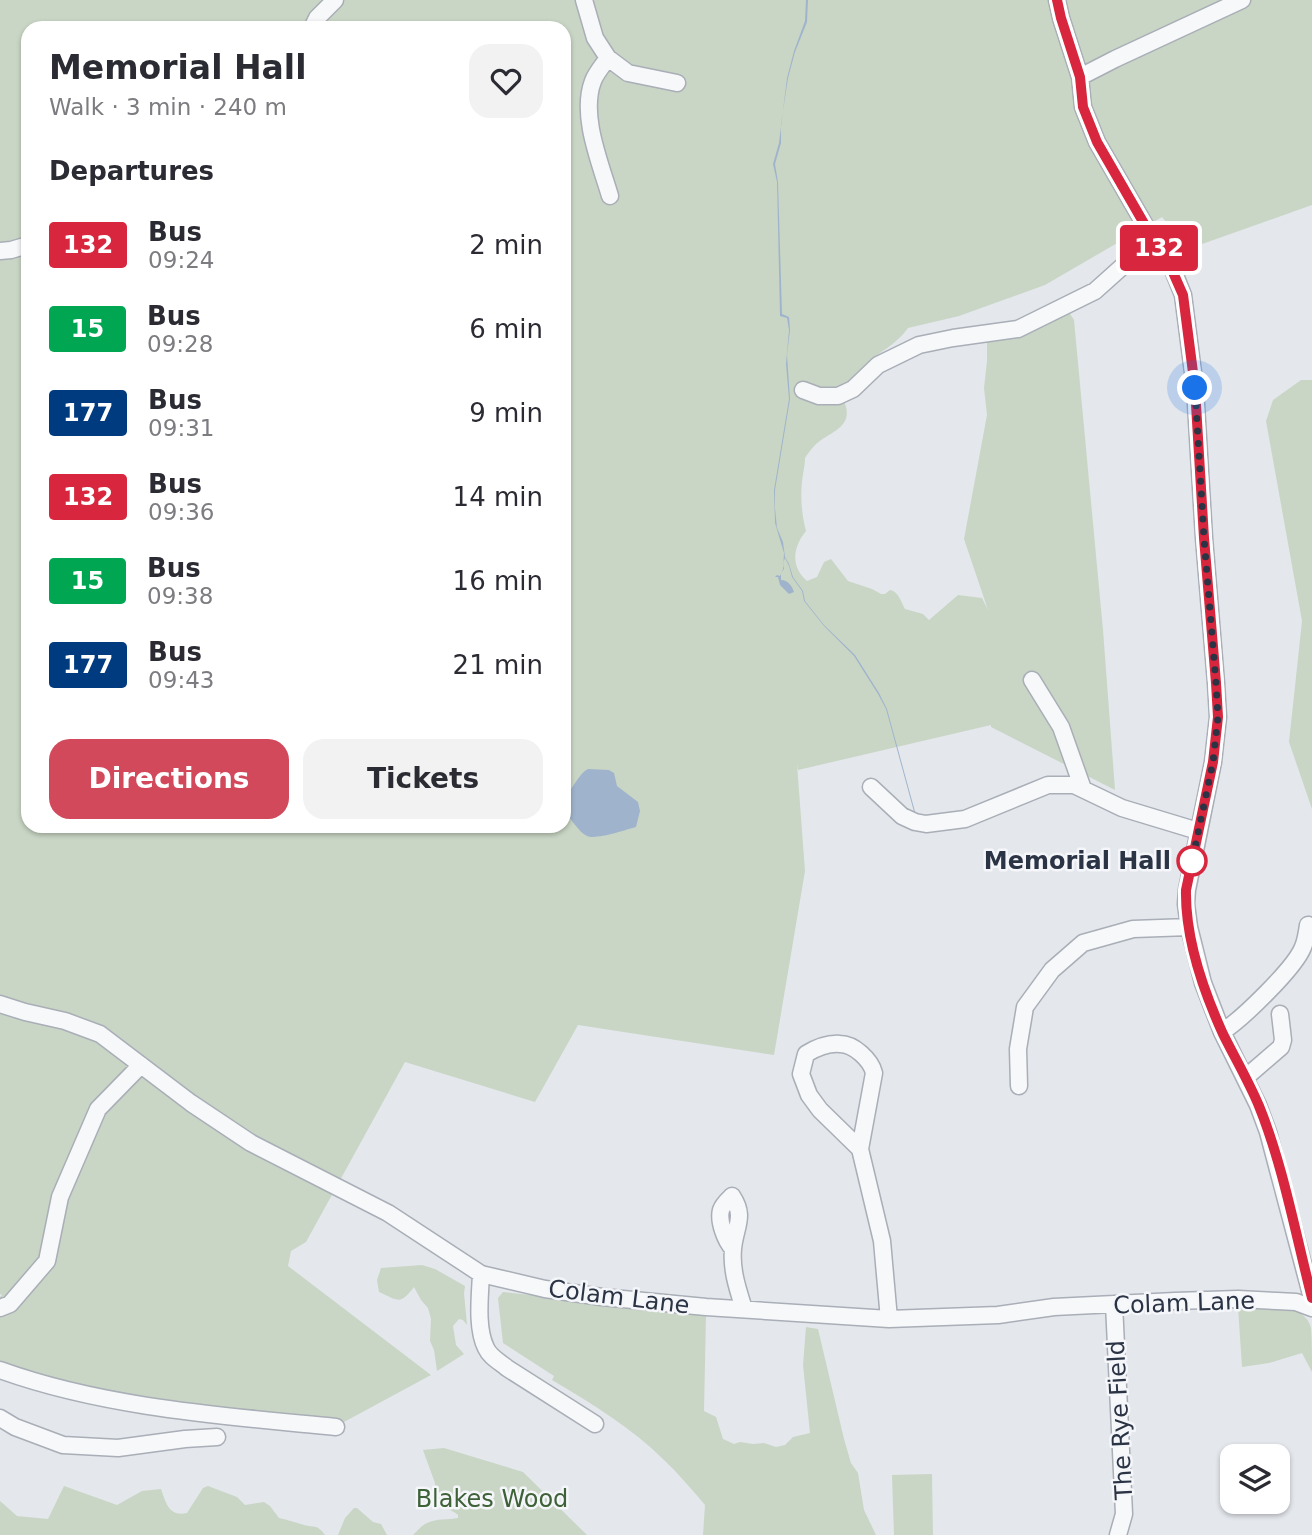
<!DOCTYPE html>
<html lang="en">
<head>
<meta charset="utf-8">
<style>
  :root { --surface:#fff; --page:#f2f2f3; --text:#2b2b33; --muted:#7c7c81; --accent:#d1495b }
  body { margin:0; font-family:"DejaVu Sans",sans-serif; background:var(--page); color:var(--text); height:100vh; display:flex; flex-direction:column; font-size:26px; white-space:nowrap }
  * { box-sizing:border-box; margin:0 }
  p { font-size:23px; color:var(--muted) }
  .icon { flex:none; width:38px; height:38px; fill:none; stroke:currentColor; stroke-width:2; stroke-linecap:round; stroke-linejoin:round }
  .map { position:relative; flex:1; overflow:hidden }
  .details { position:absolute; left:21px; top:21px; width:550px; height:812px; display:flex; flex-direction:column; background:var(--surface); border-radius:21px; box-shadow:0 2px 5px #0004 }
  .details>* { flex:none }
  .badge { padding:0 14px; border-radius:5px; font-size:24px; line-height:46px }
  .controls { position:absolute; left:1220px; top:1444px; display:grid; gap:14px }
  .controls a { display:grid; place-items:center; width:70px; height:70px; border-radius:14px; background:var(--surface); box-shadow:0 2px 5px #0004; font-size:35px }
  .you { position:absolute; width:35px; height:35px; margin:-18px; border:5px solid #fff; border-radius:50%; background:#1a73e8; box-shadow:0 0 0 10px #1a73e833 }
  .map>.badge { position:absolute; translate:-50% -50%; box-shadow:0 0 0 4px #fff }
  h2 { padding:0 28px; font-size:26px; line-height:63px }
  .round { display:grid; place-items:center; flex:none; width:74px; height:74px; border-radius:21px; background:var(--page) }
  .summary { display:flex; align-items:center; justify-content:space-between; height:119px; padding:0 28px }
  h1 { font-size:33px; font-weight:700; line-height:52px }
  .button { display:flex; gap:14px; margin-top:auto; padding:14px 28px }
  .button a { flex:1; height:80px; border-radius:21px; background:var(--accent); color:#fff; font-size:28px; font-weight:700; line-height:80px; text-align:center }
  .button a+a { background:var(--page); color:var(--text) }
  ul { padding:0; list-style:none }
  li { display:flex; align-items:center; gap:21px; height:84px; padding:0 28px }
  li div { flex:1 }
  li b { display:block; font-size:26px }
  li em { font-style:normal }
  li .badge { min-width:77px; font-weight:700; text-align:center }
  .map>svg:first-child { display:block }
</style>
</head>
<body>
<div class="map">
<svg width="1312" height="1535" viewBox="0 0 1312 1535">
  <rect width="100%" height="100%" fill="#e4e7ec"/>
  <!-- green -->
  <path fill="#c9d6c5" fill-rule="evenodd" d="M0,0H1312V205L1188,249L1162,217L1045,285L959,316L908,328C896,345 880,351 865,365C855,374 850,390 844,401C855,427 831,431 816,444C812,448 808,453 805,458C805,464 804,468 803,474C800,493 801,512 806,531C793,547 790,566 807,581L817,577L824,562L831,559L848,581L872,589L881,594H885L890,590C899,592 901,602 905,609L923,614L929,620L958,595L982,598L988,610L964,539L987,415L984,388L987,361V336L1065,306L1074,320L1103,630L1115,790L991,727V725L798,770L797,764L805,871L774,1055L578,1025L535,1102L405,1062L306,1242L291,1251L288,1266L431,1375L344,1422L250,1413L149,1399L54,1380L0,1366V1297L2,1295L0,1294ZM28,28H564V826H28Z
    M1301,380H1312V809L1289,742L1302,621L1266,421L1273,400Z
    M422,1265L435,1269L465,1286L464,1293L467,1325L463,1320L459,1319L453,1326L456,1345L464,1354L437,1371L434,1350L430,1341L431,1319L428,1308L421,1300L414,1287C400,1305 399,1301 379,1292L377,1280L381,1268Z
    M503,1292L706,1315L704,1411L716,1417L723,1439L734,1444L740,1442L753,1444L764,1443L776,1447L785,1445L793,1437L810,1433L803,1365L806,1327L818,1329L844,1439L851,1463L858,1473L864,1510L876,1535H703L705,1505C692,1490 679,1474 664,1460C632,1428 591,1403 552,1380L554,1376L503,1343L498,1298Z
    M1238,1307C1260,1307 1305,1301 1311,1328C1312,1342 1312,1358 1312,1372L1302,1353L1269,1363L1242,1367Z
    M444,1448L523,1472L587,1535H413C417,1531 422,1525 427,1523C437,1518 448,1520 458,1518V1515C452,1509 443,1509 434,1501L435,1483L423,1450Z
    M932,1474L933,1535H894L892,1475Z
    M64,1486L117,1505L142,1491L161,1489C166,1503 169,1517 187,1513L203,1488L208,1486L237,1497L245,1505L264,1502L270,1506L279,1518C288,1520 295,1522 304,1525C315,1528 317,1524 325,1535H0V1501L17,1516L48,1519Z
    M354,1508H357L373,1522L381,1524L387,1535H389H338L345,1518Z"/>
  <!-- water -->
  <path fill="#9fb4cc" d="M806,0H808L807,22L795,52L788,78L781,124V143L775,164L778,182L782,314L789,317L790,330L787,355L790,399L775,490V508L777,528L783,542L785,557L789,564L793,577L803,591L805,601L824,625L855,655L879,693L887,709L917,819H916L886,709L878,694L854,656L824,626L804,601L802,591L792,577L789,566L785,558L783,563L784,569L781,573V580C788,580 792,586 794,592L789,594L780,585L778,577H775L777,575L780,576L783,569L784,553L775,523L774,490L789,399L786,364L789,330L787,318L780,316V315L777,182L773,164L779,143L787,78L794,51L805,21Z
    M588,769L609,770L614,773L617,786L638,802L640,811L636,827C625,830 596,840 587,836C582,834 578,828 575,825C562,808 561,803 573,786C578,779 581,773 588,769Z"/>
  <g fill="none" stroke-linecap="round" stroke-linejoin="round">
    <defs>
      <path id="minor" d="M584,0L595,38L608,58L628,73L677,83
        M1057,0L1061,18L1080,77L1083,107L1097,142L1153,239L1173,270L1183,295L1195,388L1204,538L1216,683L1218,717L1213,762L1187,890L1186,904L1189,927L1203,983L1222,1032L1258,1105L1268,1132L1312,1298
        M312,28L317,18L335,0
        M608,58C603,65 596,73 593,81C580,115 600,162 610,196
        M1080,77L1115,59L1242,0
        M0,251L11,250L28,245
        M803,390L819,396H838L853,389L878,365L919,345L953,338L1018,329L1095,291L1153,239
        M1032,680L1061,727L1083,789
        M871,787L902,816L915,822L926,824L965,819L1048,785H1074L1122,808L1198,831
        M0,1004L25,1012L65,1021L100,1034L191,1103L251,1143L388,1213L481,1274L545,1289L602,1297L706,1307L889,1319L998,1315L1054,1307L1175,1301L1238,1299L1277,1301L1296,1302L1312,1308
        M1222,1032C1242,1019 1295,968 1303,947C1306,940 1307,932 1308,925
        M1245,1078L1281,1047L1283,1040L1280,1014
        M1019,1086L1018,1049L1025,1007L1052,970L1083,943L1133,929L1189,927
        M860,1149L874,1073C871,1060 854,1044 840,1044C828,1043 816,1048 806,1054L801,1074L809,1095L820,1110L860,1149L882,1241L889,1319
        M733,1249C725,1240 718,1221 721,1210C723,1204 728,1200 732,1196C746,1217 735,1226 733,1249C731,1270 738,1290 744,1309
        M481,1274C480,1296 476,1328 486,1348C490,1357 500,1362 507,1368L595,1424
        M1114,1304L1124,1514L1118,1535
        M0,1308L10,1304L47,1261L60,1197L98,1109L141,1065
        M0,1370C105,1408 225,1416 336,1427
        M0,1418L15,1427L63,1445L118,1448L185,1439L217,1437"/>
    </defs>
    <!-- minor casing -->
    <use href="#minor" stroke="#a9aeb7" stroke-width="19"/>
    <!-- minor -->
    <use href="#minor" stroke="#f7f8fa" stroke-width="16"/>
  </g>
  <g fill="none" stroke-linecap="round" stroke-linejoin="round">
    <defs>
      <path id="line" d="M1057,0L1061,18L1080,77L1083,107L1097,142L1153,239L1172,270L1183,295L1195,388L1204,538L1216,683L1218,717L1213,762L1186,890C1185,938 1203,990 1223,1034C1235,1058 1249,1082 1259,1106C1283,1165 1296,1236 1312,1298"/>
    </defs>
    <!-- line casing -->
    <use href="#line" stroke="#fff" stroke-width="16"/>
    <!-- line -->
    <use href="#line" stroke="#d7263d" stroke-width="10"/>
    <!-- walk -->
    <path stroke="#2b3445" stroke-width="7" stroke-dasharray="0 12.6" d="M1192,861L1190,871L1213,762L1218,717L1216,683L1204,538L1195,388"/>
  </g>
  <!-- markers -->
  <circle fill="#fff" stroke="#d7263d" stroke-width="3.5" cx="1192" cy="861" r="14"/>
  <g text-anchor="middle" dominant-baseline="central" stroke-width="5" stroke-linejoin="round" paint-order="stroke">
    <!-- stop labels -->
    <g font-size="24" font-weight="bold" fill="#2b3445" stroke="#f4f6f9" text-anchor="end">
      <text x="1171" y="861">Memorial Hall</text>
    </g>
    <!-- street labels -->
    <g font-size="24" fill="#2b3445" stroke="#f4f6f9">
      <text transform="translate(619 1297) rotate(7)">Colam Lane</text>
      <text transform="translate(1184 1303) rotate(-2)">Colam Lane</text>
      <text transform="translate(1120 1420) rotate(-93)">The Rye Field</text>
    </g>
    <!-- park labels -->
    <g font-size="24" fill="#3f6138" stroke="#f4f6f9">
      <text x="492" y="1499">Blakes Wood</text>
    </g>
  </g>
</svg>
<div class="controls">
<a><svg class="icon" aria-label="layers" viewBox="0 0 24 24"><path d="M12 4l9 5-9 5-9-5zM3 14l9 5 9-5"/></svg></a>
</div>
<div class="you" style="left:1195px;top:388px"></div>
<b class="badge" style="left:1159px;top:248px;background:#d7263d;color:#fff">132</b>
<section class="details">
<div class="summary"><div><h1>Memorial Hall</h1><p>Walk · 3 min · 240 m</p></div><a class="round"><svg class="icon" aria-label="heart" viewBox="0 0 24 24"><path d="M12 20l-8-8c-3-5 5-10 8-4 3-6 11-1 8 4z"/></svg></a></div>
<h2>Departures</h2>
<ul>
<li><span class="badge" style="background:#d7263d;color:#fff">132</span><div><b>Bus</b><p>09:24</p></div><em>2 min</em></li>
<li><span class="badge" style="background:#00a651;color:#fff">15</span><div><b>Bus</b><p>09:28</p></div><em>6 min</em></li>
<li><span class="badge" style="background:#003b80;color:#fff">177</span><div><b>Bus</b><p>09:31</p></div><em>9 min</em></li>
<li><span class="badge" style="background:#d7263d;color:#fff">132</span><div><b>Bus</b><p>09:36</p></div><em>14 min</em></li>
<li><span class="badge" style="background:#00a651;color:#fff">15</span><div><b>Bus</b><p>09:38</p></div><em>16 min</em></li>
<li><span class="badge" style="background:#003b80;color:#fff">177</span><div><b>Bus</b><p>09:43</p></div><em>21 min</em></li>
</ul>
<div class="button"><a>Directions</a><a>Tickets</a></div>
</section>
</div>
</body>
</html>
